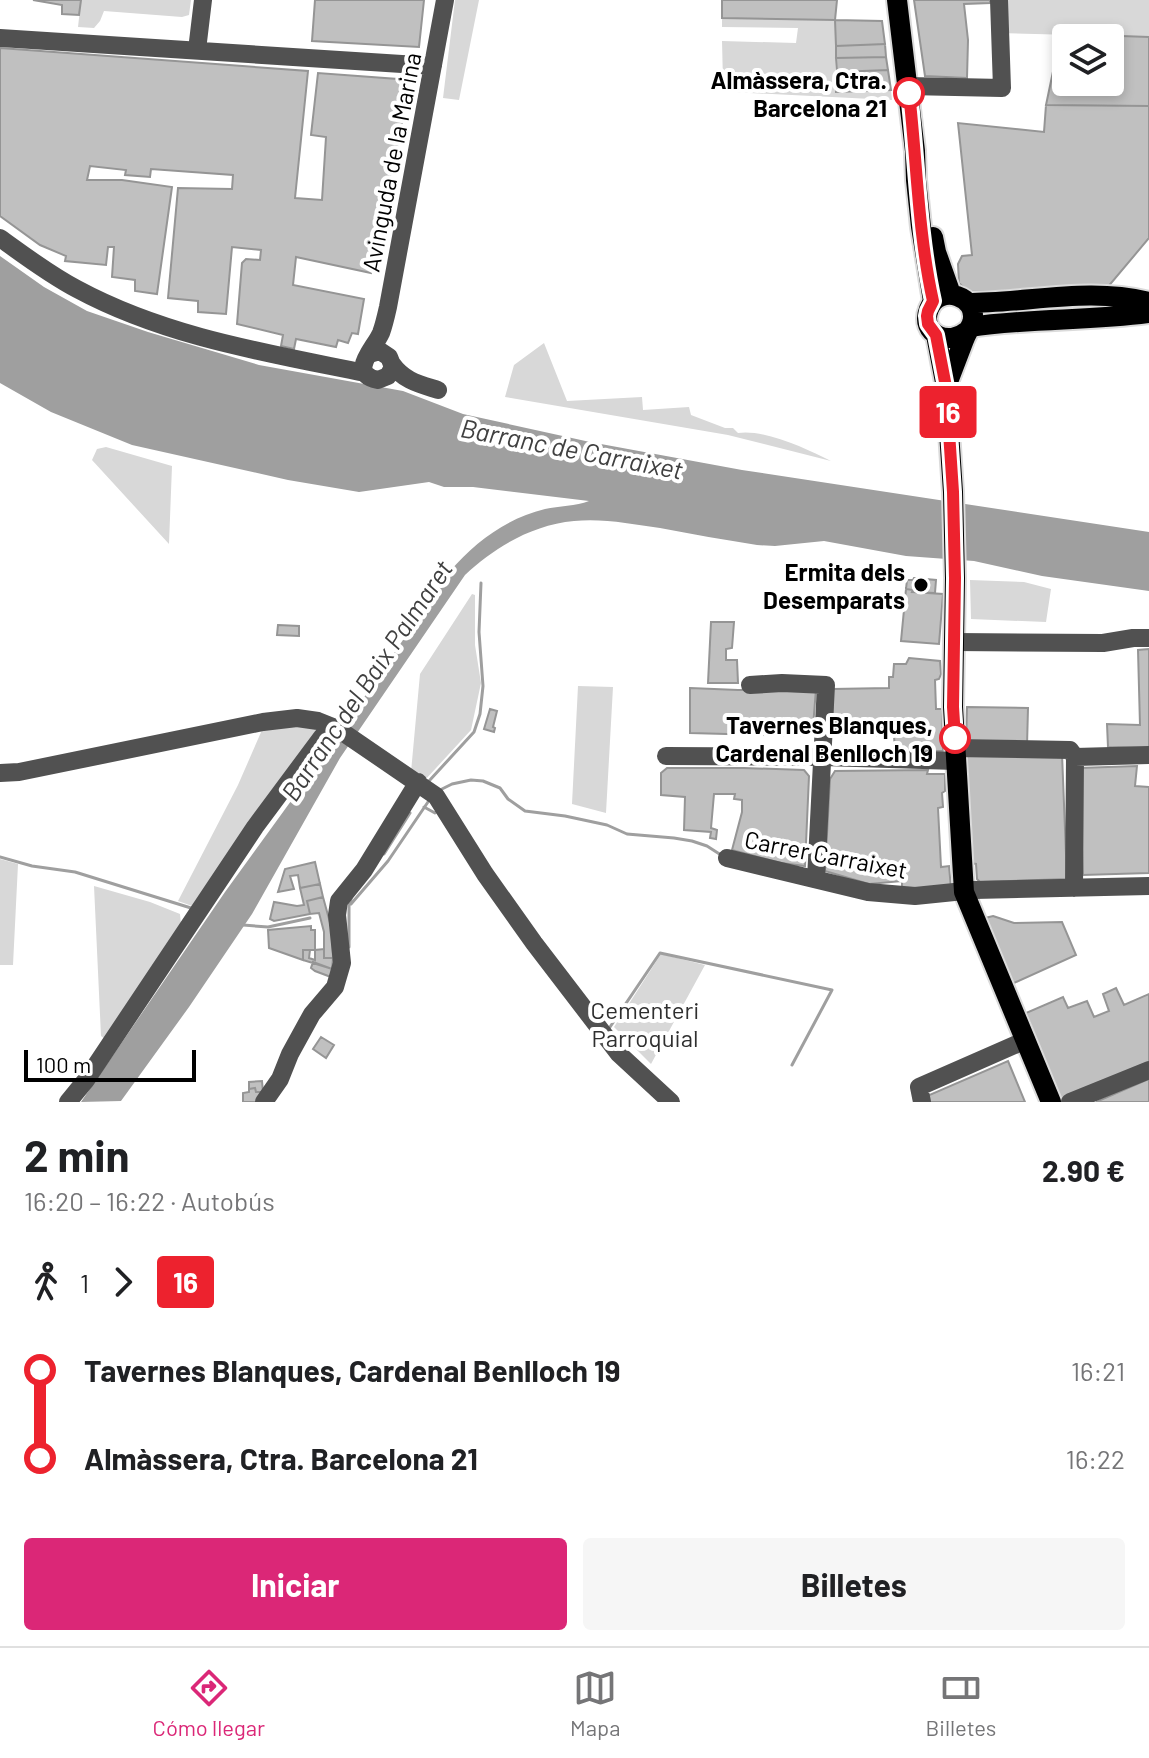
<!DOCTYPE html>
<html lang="es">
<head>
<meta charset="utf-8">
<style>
  :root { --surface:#fff; --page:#f6f6f6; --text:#202124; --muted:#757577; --line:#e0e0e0; --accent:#db2777 }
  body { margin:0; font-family:Barlow,sans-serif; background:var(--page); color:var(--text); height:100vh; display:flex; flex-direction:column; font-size:30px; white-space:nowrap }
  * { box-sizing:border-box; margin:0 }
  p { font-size:26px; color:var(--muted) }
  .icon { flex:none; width:44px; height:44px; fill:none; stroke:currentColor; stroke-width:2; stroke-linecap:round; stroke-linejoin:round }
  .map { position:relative; height:1102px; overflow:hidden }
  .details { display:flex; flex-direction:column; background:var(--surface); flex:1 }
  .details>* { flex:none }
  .badge { padding:0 16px; border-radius:6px; font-size:28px; line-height:52px }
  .buttons { position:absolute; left:1052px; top:24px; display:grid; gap:16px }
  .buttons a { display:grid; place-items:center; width:72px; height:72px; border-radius:8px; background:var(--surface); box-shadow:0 4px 12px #0003; font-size:40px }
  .scale { position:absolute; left:24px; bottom:20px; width:172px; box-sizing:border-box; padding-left:8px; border:4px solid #000; border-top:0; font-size:22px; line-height:28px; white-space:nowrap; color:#000; -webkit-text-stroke:6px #fff; paint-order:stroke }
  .map>.badge { position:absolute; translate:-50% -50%; box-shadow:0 0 0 4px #fff }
  .legs { display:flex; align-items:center; gap:12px; height:88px; padding:0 24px; font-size:26px }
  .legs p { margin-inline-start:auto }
  .summary { display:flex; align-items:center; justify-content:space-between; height:136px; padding:0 24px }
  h1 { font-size:44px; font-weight:700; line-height:60px }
  .action { display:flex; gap:16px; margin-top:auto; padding:16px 24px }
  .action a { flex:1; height:92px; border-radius:8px; background:var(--accent); color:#fff; font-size:32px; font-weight:700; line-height:92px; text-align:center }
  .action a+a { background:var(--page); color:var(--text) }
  ul { padding:0 24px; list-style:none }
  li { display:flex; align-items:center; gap:28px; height:88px; font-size:30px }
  li i { display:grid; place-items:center; width:12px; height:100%; margin:0 10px; background:currentColor }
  li i::after { content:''; width:20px; height:20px; margin:-10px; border:6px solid; border-radius:50%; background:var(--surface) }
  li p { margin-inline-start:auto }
  li:first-child i { background:linear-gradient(#0000 50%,currentColor 0) }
  li:last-child i { background:linear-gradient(currentColor 50%,#0000 0) }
  .menu { display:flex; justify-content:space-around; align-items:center; height:112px; border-top:2px solid var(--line); background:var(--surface); font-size:22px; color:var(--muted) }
  .menu a { display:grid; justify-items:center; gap:4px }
  .menu .active { color:var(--accent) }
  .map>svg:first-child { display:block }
</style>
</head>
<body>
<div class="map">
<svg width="1149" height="1102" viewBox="0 0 1149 1102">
  <rect width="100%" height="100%" fill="#fff"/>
  <!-- green -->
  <path fill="#d8d8d8" d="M81,0H191L189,15L182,17L104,11L100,21L94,28L78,27Z
    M455,0H479L459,100L443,98Z
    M999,0H1149V37L999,33Z
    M722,18L835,20L836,92L891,90L892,100L730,92L724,86L723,82L722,41L796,43L798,28L722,27Z
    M544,343L567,401L642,397L643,410L689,407L691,415L725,428H733L738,433C765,429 807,449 831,461L728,435L505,397L514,365Z
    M106,447L172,466L169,544L92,460L97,449Z
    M970,580L1024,582L1051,589L1046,622L971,619Z
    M472,594L475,595V645L481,683L471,730L425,780L411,772L420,674Z
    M578,686L613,687L606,813L572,804Z
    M283,724L315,726V738L195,907L178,901L238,785L262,730Z
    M0,859L18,864L13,965H0Z
    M94,886L150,902L180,914L181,925L105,1039L101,1036Z
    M661,954L705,965L651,1064L614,1027Z"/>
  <!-- water -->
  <path fill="#9f9f9f" d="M0,256L44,287L87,311L148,332L259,365L403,391L463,414L590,442L742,470L1149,532V591L1042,576L974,561L906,556L824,541L775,546L757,545C725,540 692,534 660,528C632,524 602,518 574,521C532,525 495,547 465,575L340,758L252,914L189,1007L121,1101L81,1102L225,892L328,750L450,571C475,542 507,518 545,509C559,506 576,506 589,501L473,487H444L429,482L359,492L288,480L132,445L51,412L0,383Z"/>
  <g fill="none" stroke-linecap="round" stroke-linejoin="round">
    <!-- stream -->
    <path stroke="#9f9f9f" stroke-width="3" d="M429,781L474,732L480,714L483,686L479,632L481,583
      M442,789L452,784L471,780L483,781L500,788L508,799L525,811L565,816L607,825L627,834L674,838L692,841L707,846L721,855
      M424,807L435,813L437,811
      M384,854L410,813
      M0,857L32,866L75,872L191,908
      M351,904L388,861L430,799
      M243,925L268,927L310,918
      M349,947V903L351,899
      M608,1030L660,953L832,990L792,1065"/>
  </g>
  <!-- building -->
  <path fill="#c0c0c0" stroke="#959595" stroke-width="2" fill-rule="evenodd" d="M33,0H81L79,15L62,14V5Z
    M315,0H424L419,47L312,41Z
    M722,0H837L835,20L722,18Z
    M914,0H990V3L964,4L968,40L967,78L925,76Z
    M835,20L882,21L885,44L836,46Z
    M1065,34L1149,37V106L1046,105L1059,43ZM1066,38H1110V82H1066Z
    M885,44L886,57L836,58V46Z
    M0,48L308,71L295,198L322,200L326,137L311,135L318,73L411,80L371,273L296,257L293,285L364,299L358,334L352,333L348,343L338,340L336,347L296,339L294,349L281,346L283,335L237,324L242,263L246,259L260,260L261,250L232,247L226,314L198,312V301L168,298L178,188L232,189L233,175L151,169L150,177L125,175L126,170L90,166L87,180H122L172,187L157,294L135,291V280L112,277L114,247H108L106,265L65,261L66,256L40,245L0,216Z
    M886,57L888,70L837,72L836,58Z
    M888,70L891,90L836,92L837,72Z
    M1046,105L1149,106V238L1107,288L968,292L959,283L958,264L962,256L972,255L958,123L1044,132Z
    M914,578L936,580L935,593L912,592L913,590L906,589L907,580H913Z
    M906,589L913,590L912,592L943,594L939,644L901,641Z
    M711,622H734L732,648L726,649V660H737L738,683H708Z
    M278,625L299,626V636L277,635Z
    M1149,649V748L1108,747L1107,724L1140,725L1138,650Z
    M909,658L940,661L941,674L939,679L935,680L936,709H942L943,751H895L894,736H838L832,730L833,689L889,688V677H893L894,664H906Z
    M690,688L738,690L816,689L813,727L805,736L690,733Z
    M967,707L1028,708L1027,746L966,744Z
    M490,709L497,711L493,727L495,728L494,732L484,729Z
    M967,754H1062L1067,879L980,882L977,879L976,864L969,863Z
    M1137,766L1135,786L1149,787V873L1083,875L1079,768Z
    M667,768H744L804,770L809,776L805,866L781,863L732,850L742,812V800L734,799L735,794H714L711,828L717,830L716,839L710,838L711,832L684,830L685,797L661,795V773Z
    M928,770L927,774H945V791L942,793L943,807L938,808L941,867L949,866L951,889H902V881L869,884L825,871L830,779L835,771Z
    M315,862L320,884L300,888L298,875L290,876L294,889L278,892L285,869Z
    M320,884L323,897L307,901L310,914L274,921L270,919L274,902L297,906L304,905L300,888Z
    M323,897L332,930L333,958H324V932L319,913L310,914L307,901Z
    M993,916L1014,923L1062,922L1076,955L1014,983H1009L985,918Z
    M311,926V930H315V950H303V960L269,948L268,930Z
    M324,949V958H333L332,969L303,960V950H310L309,958L315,960V950Z
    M313,962L332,969L331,977L315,971L311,968Z
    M1116,988L1124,1005L1149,994V1062L1059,1100L1026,1013L1063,997L1068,1008L1087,1001L1094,1017L1109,1011L1103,994Z
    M321,1037L334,1045L326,1058L313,1049Z
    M1008,1061L1025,1102H928L927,1096Z
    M1149,1079V1102H1096Z
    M262,1081L263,1092H256L255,1088L249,1089V1082Z
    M255,1088L256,1092H263L259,1102H243V1093L249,1092V1089Z"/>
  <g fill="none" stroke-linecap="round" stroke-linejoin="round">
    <defs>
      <path id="major" d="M897,0L915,151L916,180L921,227L933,301
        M933,237L936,252L951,294
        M968,303C1028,303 1090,287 1149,302
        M970,327C1029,318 1090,321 1149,313
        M936,335L946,387L953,492L955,578L953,707L964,892L1051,1102
        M946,387C952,371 958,356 964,340C966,334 970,329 972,323C980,296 939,283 929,309C919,334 949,347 967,331"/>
    </defs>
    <!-- major casing -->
    <use href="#major" stroke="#dbdbdb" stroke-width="24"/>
    <!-- minor -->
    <path stroke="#515151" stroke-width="18" d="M0,38L433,66
      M197,50L203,0
      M908,86L1002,88L999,0
      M0,238C25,256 50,275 77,289C166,337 267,353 365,373
      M370,354L380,351L389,357L393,367L388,376L378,380C347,373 374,349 381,333C384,325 386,316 388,307L445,0
      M392,364C404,381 419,384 438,390
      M954,642L1103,643L1133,638H1149
      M750,685L782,683L826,685L816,879
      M955,748L1070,750L1075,757L1149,755
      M666,756L823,757L956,761
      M0,773L19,772L263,722L297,718L318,721L338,729L436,796L485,874L534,943L619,1054L671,1102
      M727,858L868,892L915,896L974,890L1149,886
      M1074,888L1075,757
      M68,1102L86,1080L255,827L330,726
      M264,1102L280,1079L290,1054L312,1014L335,987L342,963L337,915L339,901L364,870L418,782
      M922,1102L919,1087L1026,1040
      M1070,1102L1149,1070"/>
    <!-- major -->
    <use href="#major" stroke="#000" stroke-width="20"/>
  </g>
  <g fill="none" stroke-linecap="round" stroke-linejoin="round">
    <defs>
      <path id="line-1" d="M909,93C917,163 918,233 933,301L928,311L927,316L928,324L936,335L946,387L953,492L955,578L953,707L955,738"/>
    </defs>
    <!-- line-1 casing -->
    <use href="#line-1" stroke="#fff" stroke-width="18"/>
    <!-- line-1 -->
    <use href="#line-1" stroke="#ed222e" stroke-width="12"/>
  </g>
  <!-- markers -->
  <g fill="#fff" stroke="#ed222e" stroke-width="4">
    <circle cx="909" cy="93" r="14"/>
    <circle cx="955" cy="738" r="14"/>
  </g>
  <circle fill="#000" stroke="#fff" stroke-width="3" cx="921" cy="585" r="8"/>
  <g text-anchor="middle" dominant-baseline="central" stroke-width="8" stroke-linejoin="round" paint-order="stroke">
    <!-- stop labels -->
    <g font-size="24" font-weight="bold" fill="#000" stroke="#fff" text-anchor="end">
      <text x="887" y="79">Almàssera, Ctra.<tspan x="887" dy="28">Barcelona 21</tspan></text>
      <text x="933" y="724">Tavernes Blanques,<tspan x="933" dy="28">Cardenal Benlloch 19</tspan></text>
    </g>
    <!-- street labels -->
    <g font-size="24" fill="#000" stroke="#fff">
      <text transform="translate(391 162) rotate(-79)">Avinguda de la Marina</text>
      <text transform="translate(826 854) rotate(11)">Carrer Carraixet</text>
    </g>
    <!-- poi labels -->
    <g font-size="24" font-weight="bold" fill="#000" stroke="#fff" text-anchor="end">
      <text x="905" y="571">Ermita dels<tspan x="905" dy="28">Desemparats</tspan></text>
    </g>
    <!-- park labels -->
    <g font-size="24" fill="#2f2f2f" stroke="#fff">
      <text x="645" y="1009">Cementeri<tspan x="645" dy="28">Parroquial</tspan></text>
    </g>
    <!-- water labels -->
    <g font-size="26" font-style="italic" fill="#404040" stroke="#fff">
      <text transform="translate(572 448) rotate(11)">Barranc de Carraixet</text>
      <text transform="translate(366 680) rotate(-56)">Barranc del Baix Palmaret</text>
    </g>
  </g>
</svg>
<div class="buttons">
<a><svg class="icon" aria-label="layers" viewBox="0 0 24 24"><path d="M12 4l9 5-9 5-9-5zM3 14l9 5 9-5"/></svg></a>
</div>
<div class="scale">100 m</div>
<b class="badge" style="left:948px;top:412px;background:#ed222e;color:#fff">16</b>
</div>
<section class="details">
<div class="summary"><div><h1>2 min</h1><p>16:20 – 16:22 · Autobús</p></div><b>2.90 €</b></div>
<div class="legs"><svg class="icon" aria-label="walk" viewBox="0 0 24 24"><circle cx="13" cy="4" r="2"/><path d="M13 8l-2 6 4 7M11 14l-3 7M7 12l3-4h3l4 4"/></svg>1<svg class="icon" aria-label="forward" viewBox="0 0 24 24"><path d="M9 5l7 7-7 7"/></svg><b class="badge" style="background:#ed222e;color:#fff">16</b></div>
<ul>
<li><i style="color:#ed222e"></i><b>Tavernes Blanques, Cardenal Benlloch 19</b><p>16:21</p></li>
<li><i style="color:#ed222e"></i><b>Almàssera, Ctra. Barcelona 21</b><p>16:22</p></li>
</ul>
<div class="action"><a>Iniciar</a><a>Billetes</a></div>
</section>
<nav class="menu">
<a class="active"><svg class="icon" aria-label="directions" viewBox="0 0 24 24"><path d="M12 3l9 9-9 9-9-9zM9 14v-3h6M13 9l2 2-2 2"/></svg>Cómo llegar</a>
<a><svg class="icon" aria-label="map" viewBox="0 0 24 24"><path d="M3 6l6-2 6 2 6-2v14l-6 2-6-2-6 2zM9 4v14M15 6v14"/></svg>Mapa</a>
<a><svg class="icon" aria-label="tickets" viewBox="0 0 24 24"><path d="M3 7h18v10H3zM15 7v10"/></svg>Billetes</a>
</nav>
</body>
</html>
